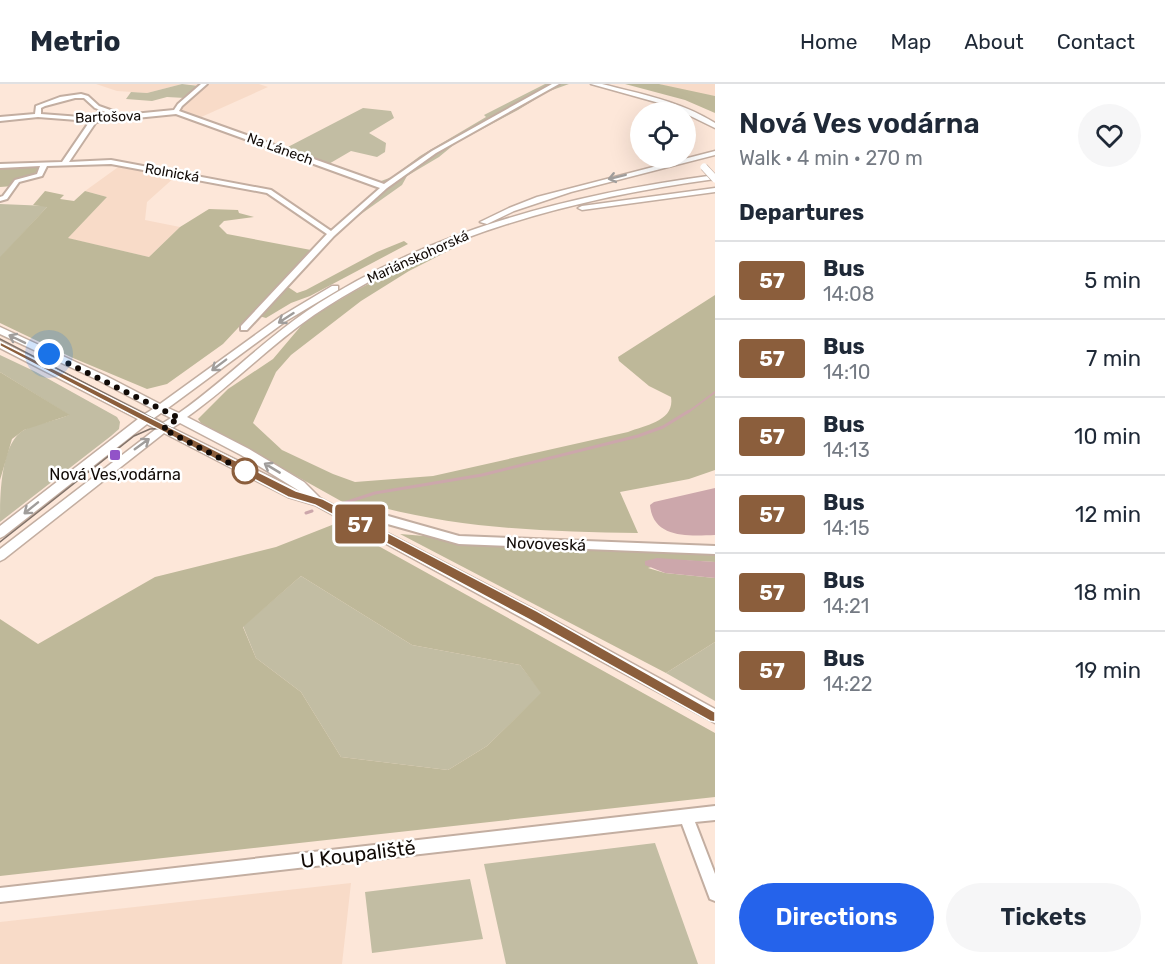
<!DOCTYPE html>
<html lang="en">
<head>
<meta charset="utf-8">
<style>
  :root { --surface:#fff; --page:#f6f6f7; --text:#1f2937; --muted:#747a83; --line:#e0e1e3; --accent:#2563eb }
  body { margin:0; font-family:Rubik,sans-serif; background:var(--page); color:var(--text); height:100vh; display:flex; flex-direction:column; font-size:22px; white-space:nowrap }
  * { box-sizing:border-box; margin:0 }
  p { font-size:20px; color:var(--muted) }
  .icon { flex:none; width:33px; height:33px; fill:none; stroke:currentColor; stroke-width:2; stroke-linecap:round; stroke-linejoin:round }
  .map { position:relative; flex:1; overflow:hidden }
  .details { display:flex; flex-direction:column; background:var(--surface); width:450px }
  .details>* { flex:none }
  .badge { padding:0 12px; border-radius:4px; font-size:21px; line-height:39px }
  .buttons { position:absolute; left:630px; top:18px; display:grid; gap:12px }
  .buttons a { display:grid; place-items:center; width:66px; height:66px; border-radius:50%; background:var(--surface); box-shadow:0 6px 24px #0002; font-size:30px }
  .you { position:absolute; width:30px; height:30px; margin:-15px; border:4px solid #fff; border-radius:50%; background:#1a73e8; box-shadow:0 0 0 9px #1a73e833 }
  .map>.badge { position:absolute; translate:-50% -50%; box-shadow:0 0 0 3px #fff }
  h2 { padding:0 24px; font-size:22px; line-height:54px }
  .round { display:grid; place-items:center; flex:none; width:63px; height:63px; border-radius:32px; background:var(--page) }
  .overview { display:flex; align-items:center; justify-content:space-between; height:102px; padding:0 24px }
  h1 { font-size:28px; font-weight:600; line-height:45px }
  .primary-button { display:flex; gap:12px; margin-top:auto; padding:12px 24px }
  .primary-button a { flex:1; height:69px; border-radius:36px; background:var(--accent); color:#fff; font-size:24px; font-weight:600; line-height:69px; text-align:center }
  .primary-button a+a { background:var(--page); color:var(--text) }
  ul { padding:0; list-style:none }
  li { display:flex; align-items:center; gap:18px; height:78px; padding:0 24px; border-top:2px solid var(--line) }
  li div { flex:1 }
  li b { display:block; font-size:22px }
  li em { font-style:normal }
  li .badge { min-width:66px; font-weight:700; text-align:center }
  header { display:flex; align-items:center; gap:36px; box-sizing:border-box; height:84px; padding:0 30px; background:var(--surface); border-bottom:2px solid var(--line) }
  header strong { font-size:28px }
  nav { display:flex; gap:33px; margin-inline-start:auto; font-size:21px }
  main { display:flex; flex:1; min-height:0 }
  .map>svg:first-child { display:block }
</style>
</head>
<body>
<header>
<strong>Metrio</strong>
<nav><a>Home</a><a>Map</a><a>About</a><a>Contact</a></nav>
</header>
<main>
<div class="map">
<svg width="715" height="880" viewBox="0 0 715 880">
  <rect width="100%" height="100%" fill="#fde7d9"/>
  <!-- built -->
  <path fill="#f8dbc8" d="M96,0H182L147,9L117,7Z
    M189,0H259L268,3L199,34L179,27L204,2Z
    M659,0H715V12L688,8Z
    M121,81L176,92L147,118L145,136L180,143L149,173L67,154L107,113L85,107Z
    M351,799L342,880H0V838Z"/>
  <!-- green -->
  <path fill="#c2bda3" d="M182,0L199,2L185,14L167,13L152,17L126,15L131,8L147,9Z
    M545,0H569L547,8L518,26L456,59L439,73L407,92L402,101L354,135L336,152L333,148L382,105L381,97L392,93L420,72L486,33L484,31Z
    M363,24L391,27L394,34L369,49L386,59L385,68L377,73L351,67L327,81L284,65Z
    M0,120L48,122L0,174Z
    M0,271L36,288L117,333L120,338L119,345L111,352L0,438C0,414 0,359 24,346C38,339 55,337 69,331L0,288Z
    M301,492L412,561L520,581L542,609L487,662L448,686L341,673L301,608L256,574L243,542Z
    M715,558V617L666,589Z
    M655,759L698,880H506L484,780Z
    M470,795L483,855L372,869L365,808Z"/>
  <!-- forest -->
  <path fill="#beb899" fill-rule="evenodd" d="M625,0H659L715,12V29L685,16Z
    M40,82L37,90L21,95L14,102L0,103V84Z
    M45,107L64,111L60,115L74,117L85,107L107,113L68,154L149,173L180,143L209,125L238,126L239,129L254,133L224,137L219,142L227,150L311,166L223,260L167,300L147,305L73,274L0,239V173L47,123L33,121Z
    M404,157L408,160L310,212L291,219L266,234L259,232L288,203L297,209L306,206L377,168Z
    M464,159L409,187L361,217L291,271L276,288L253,339L282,366L333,390L355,398L433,392L628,348C646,341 675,337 671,313L649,302L619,277L618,273L715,211V386L689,395L620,408L638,449C551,448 465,445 380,423L366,431L201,339L198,335L228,305L273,275L306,236L353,208L413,177L451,160Z
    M0,288L70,331L24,346L12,355L0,396Z
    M337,439L715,649V713L0,792V535L38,560L155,493L276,463ZM301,492L412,561L520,581L541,609L487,662L448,686L341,673L301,608L256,574L243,543Z
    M400,450L557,463L715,465V478L675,476L648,484L665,489L715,494V558L666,589Z"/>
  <!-- water -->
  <path fill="#cca7ab" d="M715,404V451C689,452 653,455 650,421L654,418Z
    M657,474L715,478V494L665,489L645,481V477Z"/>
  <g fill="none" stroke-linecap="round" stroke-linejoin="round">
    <!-- stream-far1 -->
    <path stroke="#cca7ab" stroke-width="2" d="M687,329L715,308"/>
    <!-- stream -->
    <path stroke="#cca7ab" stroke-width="3" d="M332,423L375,409L482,391L638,352L663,343L689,327
      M306,429L312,427"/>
    <defs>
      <path id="minor" d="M201,0H207L182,22L179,27L384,100L432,67L552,0H559L436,69L387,104L334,152L247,246H241V242L327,150L267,109L111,80L47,82L42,92L19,98L7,115L0,117V113L3,112L15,96L37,90L40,82L0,84V80L62,78L90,37L38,33L0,37V33L35,30L36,22L60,13L81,10L88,12L99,22L113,27V32L174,26L178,20ZM75,14H84L95,24L108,29L107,33L94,34L41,30V24L45,22ZM176,30L380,104L331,147L271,106L111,76L69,78L96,38Z
        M381,430L459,452L715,462V470L459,460L377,437L376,434Z
        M715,722V736L695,738L715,790V817L710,815L682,740L0,818V804Z"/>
      <path id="major" d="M591,0H602C641,10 680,17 715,39V44L670,22Z
        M715,67V71L571,108L514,127L487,140L480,138L509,124L537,113Z
        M715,91V95C575,114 433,151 314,231C269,262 231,302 187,333L249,365L304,398L320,414L537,527L715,625V639L315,421L288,413L164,349L4,475L0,477V465L156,345L147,340L4,452L0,454V442L138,335L0,264V257L145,330L153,325L98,296L0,250V243L106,292L160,320L280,233L332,202H338V206L286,237L168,324L179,329C223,298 262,258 307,227C428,146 573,110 715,91ZM161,329L171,334L163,339L154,334ZM180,339L241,371L301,408L172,344Z
        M715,104V108L582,126L578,124L582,122Z"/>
    </defs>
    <!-- minor casing -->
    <use href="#minor" stroke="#c3aea1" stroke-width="4"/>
    <!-- major casing -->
    <use href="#major" stroke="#c3aea1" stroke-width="3"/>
    <!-- minor -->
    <use href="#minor" fill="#fff" fill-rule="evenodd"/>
    <!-- major -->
    <use href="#major" fill="#fff" fill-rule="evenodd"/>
    <!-- tram-far1 -->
    <path stroke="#807269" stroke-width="1.5" d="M0,255L428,477L596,569
      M0,458L134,352L150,345L172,344"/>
    <!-- tram -->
    <path stroke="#807269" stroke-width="2" d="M593,567L715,634"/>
    <defs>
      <path id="major-bridge" d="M704,83L715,95"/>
    </defs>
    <!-- major-bridge casing -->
    <use href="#major-bridge" stroke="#c3aea1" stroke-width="8" stroke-linecap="butt"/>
    <!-- major-bridge -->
    <use href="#major-bridge" stroke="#fff" stroke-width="7"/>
  </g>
  <!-- one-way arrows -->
  <defs><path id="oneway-shaft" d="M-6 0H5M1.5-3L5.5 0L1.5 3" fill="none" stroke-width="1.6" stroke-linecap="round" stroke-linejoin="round" transform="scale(1.5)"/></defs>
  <g stroke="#a09d9b">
    <use href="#oneway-shaft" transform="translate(617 93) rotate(166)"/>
    <use href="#oneway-shaft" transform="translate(286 234) rotate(147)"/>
    <use href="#oneway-shaft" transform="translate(17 255) rotate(-154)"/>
    <use href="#oneway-shaft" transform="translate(219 281) rotate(143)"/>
    <use href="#oneway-shaft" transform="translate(142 360) rotate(-36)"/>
    <use href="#oneway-shaft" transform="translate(272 384) rotate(-149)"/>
    <use href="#oneway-shaft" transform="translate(31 424) rotate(141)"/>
  </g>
  <!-- line -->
  <path fill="#8b5e3c" stroke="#fff" stroke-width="1.5" d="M0,258L296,407L323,415L537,527L715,628V638L710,637L528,535L315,421L288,413L0,262Z"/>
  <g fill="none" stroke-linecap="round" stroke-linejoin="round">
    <!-- walk -->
    <path stroke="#110a06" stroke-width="6" stroke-dasharray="0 10.8" d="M49,270L179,334L163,345L245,387"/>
  </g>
  <!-- markers -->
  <rect fill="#9253c8" stroke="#fff" stroke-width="2" x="109" y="365" width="12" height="12" rx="3"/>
  <circle fill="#fff" stroke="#8b5e3c" stroke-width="3" cx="245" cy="387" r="12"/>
  <g text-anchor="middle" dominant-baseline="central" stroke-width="5" stroke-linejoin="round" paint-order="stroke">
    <!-- far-street labels -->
    <g font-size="14" fill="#110a06" stroke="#fff">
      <text transform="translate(108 33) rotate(-2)">Bartošova</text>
      <text transform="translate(280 65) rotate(20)">Na Lánech</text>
      <text transform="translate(172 89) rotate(10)">Rolnická</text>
      <text transform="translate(418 173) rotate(-24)">Mariánskohorská</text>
    </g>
    <!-- poi labels -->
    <g font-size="16" fill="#110a06" stroke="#fff">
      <text x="115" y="390">Nová Ves,vodárna</text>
    </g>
    <!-- street labels -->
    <g font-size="16" fill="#110a06" stroke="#fff">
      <text transform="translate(546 460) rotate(2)">Novoveská</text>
    </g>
    <!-- near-street labels -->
    <g font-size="20" fill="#110a06" stroke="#fff">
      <text transform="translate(358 770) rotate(-7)">U Koupaliště</text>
    </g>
  </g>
</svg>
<div class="buttons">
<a><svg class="icon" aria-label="locate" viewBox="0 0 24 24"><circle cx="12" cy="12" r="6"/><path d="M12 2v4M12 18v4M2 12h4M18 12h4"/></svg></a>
</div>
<div class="you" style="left:49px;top:270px"></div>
<b class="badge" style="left:360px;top:440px;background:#8b5e3c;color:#fff">57</b>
</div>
<section class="details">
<div class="overview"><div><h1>Nová Ves vodárna</h1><p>Walk · 4 min · 270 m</p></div><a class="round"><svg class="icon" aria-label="heart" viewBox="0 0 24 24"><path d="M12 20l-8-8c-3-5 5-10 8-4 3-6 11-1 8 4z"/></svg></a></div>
<h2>Departures</h2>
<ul>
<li><span class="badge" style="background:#8b5e3c;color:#fff">57</span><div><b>Bus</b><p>14:08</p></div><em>5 min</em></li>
<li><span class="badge" style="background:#8b5e3c;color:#fff">57</span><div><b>Bus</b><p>14:10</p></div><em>7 min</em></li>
<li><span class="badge" style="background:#8b5e3c;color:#fff">57</span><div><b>Bus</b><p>14:13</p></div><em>10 min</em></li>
<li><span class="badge" style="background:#8b5e3c;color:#fff">57</span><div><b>Bus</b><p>14:15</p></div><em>12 min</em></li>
<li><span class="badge" style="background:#8b5e3c;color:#fff">57</span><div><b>Bus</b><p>14:21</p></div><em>18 min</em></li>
<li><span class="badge" style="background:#8b5e3c;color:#fff">57</span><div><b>Bus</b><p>14:22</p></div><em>19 min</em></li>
</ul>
<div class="primary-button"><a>Directions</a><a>Tickets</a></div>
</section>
</main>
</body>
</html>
